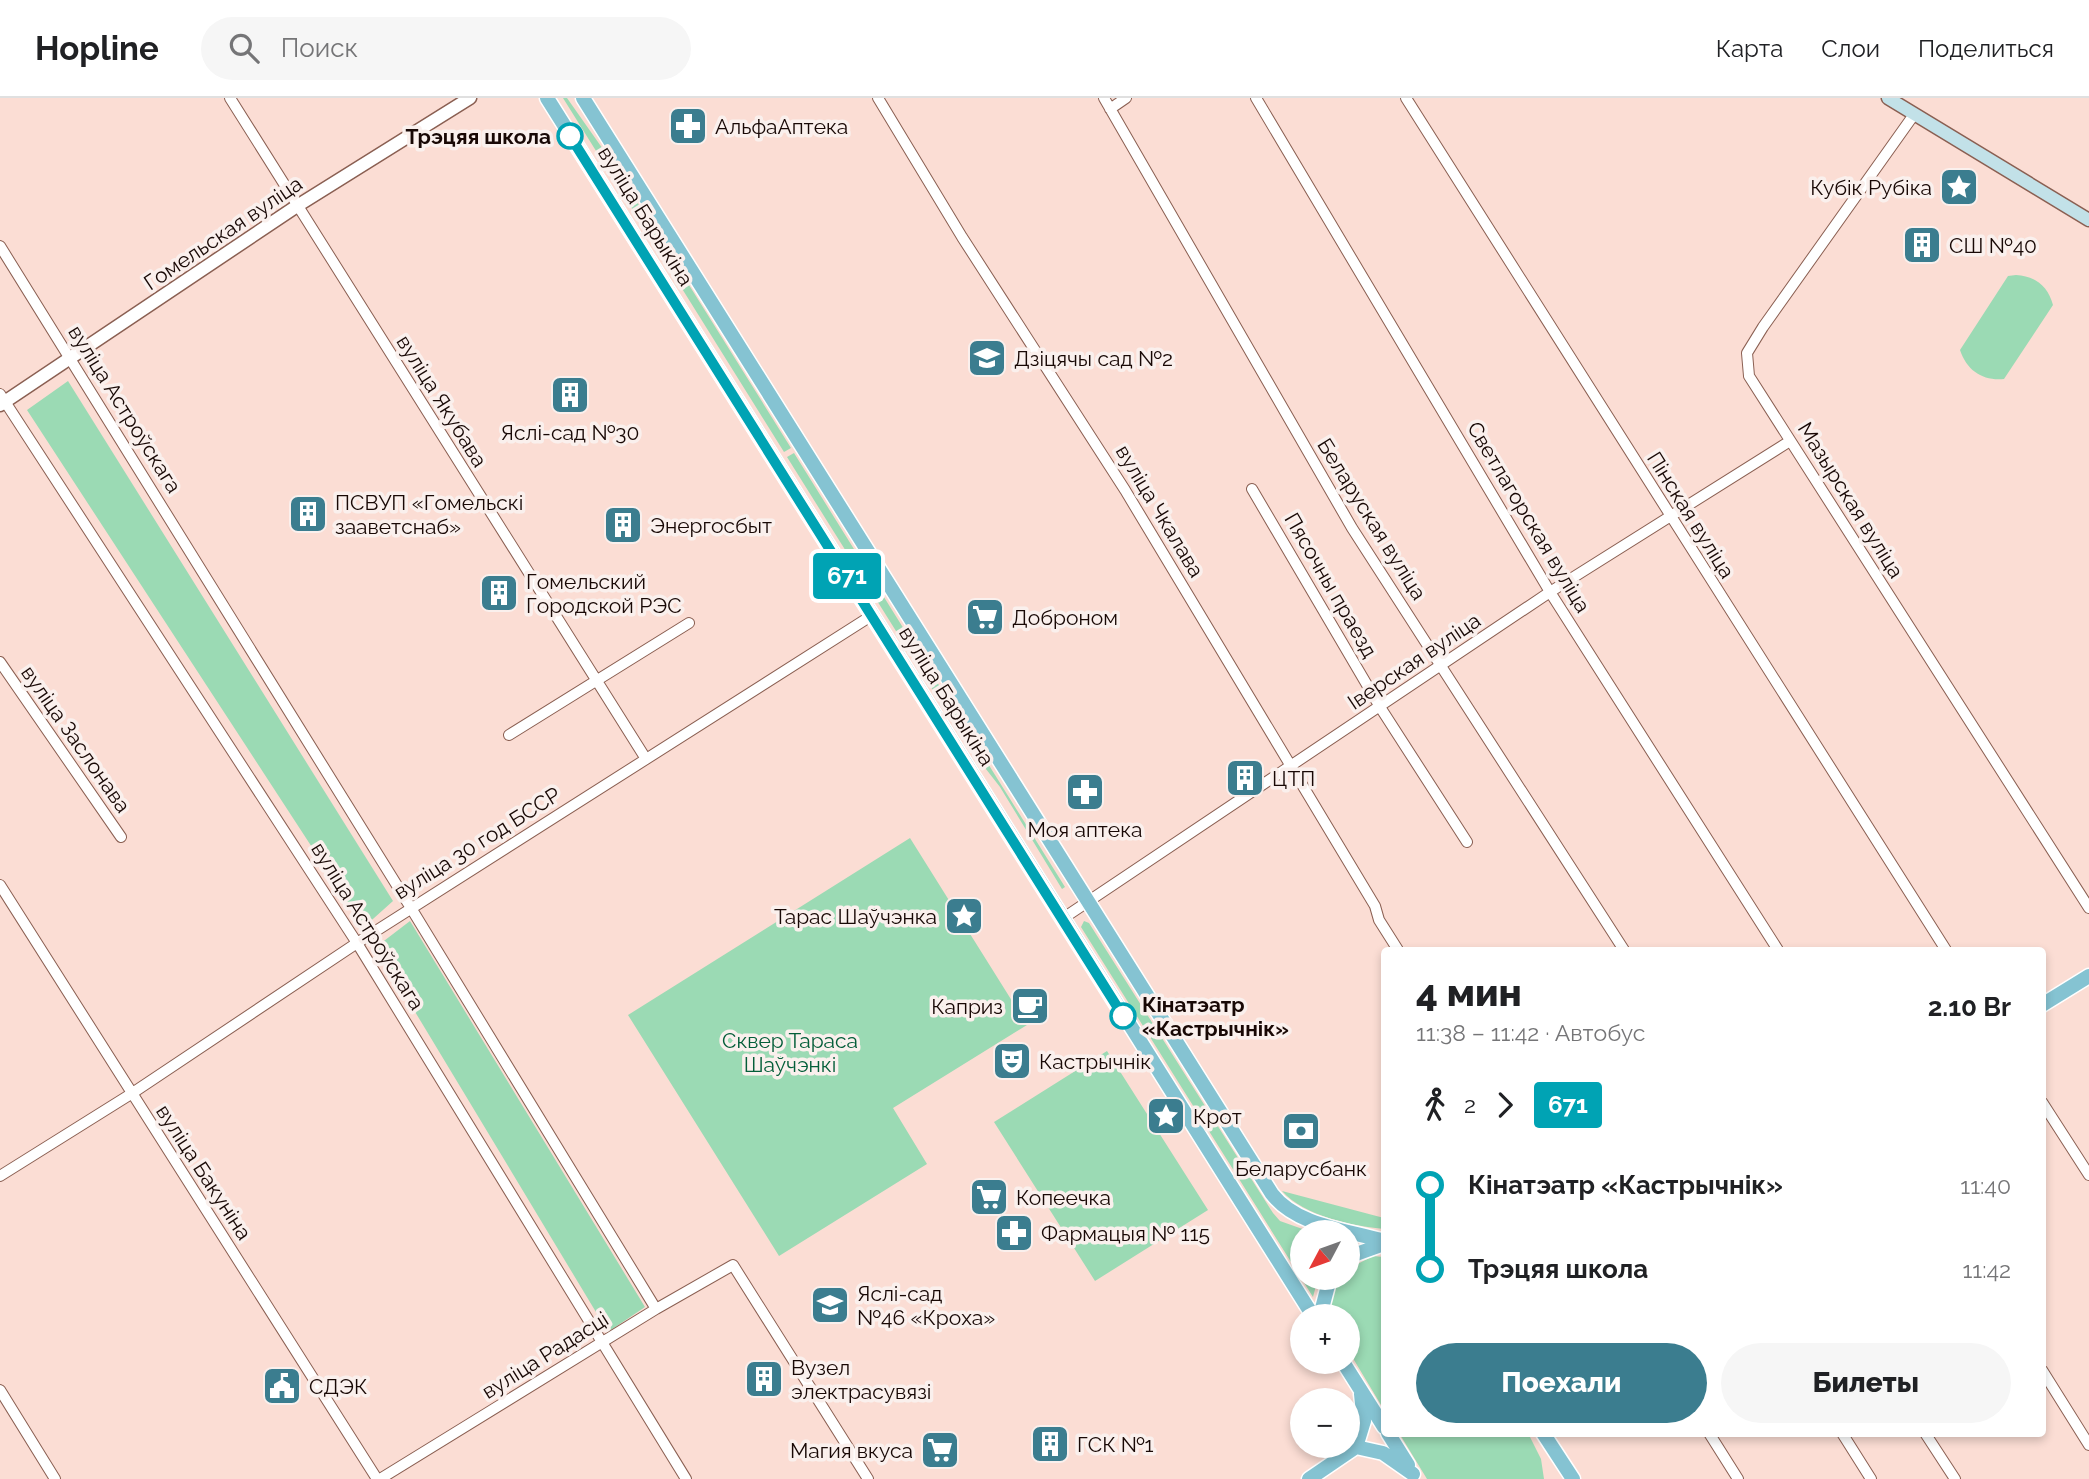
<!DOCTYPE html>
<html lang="ru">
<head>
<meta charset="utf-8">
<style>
  :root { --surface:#fff; --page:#f6f6f6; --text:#202124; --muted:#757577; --line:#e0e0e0; --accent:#3b7d8f }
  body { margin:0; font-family:Raleway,sans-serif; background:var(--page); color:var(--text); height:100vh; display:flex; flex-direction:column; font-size:26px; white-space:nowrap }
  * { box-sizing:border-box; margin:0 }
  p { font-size:23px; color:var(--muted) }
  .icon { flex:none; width:38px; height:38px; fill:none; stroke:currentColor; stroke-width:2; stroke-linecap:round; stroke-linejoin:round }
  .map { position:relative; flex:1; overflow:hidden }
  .drawer { position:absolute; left:1381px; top:849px; width:665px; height:490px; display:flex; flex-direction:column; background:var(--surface); border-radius:7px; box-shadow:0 4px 10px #0003 }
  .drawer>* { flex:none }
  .badge { padding:0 14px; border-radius:5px; font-size:24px; line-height:46px }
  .needle { width:46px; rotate:229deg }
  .buttons { position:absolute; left:1290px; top:1122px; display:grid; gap:14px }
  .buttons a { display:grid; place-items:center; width:70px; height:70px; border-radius:50%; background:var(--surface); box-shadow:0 4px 10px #0003; font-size:35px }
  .map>.badge { position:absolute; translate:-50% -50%; box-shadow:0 0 0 4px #fff }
  .legs { display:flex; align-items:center; gap:10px; height:77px; padding:0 35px; font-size:23px }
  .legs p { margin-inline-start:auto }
  .headline { display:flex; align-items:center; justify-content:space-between; height:119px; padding:0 35px }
  h1 { font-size:38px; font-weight:800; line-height:52px }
  .button { display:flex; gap:14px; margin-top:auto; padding:14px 35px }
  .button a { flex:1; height:80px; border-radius:42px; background:var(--accent); color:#fff; font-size:28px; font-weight:800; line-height:80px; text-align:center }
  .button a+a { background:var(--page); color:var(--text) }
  ul { padding:0 35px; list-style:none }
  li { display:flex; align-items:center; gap:24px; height:84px; font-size:26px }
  li i { display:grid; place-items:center; width:10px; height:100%; margin:0 9px; background:currentColor }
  li i::after { content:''; width:18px; height:18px; margin:-9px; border:5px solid; border-radius:50%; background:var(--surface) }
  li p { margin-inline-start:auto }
  li:first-child i { background:linear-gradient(#0000 50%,currentColor 0) }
  li:last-child i { background:linear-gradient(currentColor 50%,#0000 0) }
  header { display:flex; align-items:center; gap:42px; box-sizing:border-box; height:98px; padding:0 35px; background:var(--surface); border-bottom:2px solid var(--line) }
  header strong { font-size:33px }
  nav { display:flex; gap:38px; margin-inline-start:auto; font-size:24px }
  .search { width:490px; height:63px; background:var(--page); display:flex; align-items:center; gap:18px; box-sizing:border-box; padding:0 24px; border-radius:38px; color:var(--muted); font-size:26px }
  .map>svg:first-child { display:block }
</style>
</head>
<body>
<header>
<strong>Hopline</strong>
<div class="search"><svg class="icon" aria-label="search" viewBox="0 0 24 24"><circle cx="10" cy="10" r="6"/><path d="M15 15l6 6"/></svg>Поиск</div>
<nav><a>Карта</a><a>Слои</a><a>Поделиться</a></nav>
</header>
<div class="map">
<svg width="2089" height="1381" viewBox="0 0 2089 1381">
  <rect width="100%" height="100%" fill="#fbddd4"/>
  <!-- green -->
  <path fill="#9bdab4" d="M563,0H567L612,64L791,350L784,354Z
    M2016,177C2035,178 2048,188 2053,207L2004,281C1983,283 1967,273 1960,252L2008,178Z
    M68,283L393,803L364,829L27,312Z
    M794,355L1065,789L1062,791L1000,689L968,648L787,359Z
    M910,740L1027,927L893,1010L927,1066L779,1158L628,917Z
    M410,823L645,1209L608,1234L376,849Z
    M1084,823L1089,825L1273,1115L1280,1123L1311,1134H1302V1180H1318L1313,1199L1081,829Z
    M1107,953L1208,1112L1095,1183L994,1024Z
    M1282,1093L1384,1120V1131C1352,1128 1304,1118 1282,1093Z
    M1373,1158L1384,1159V1312L1348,1252V1218H1331C1328,1204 1333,1191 1340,1180H1348V1171Z
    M1399,1335H1528L1541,1361L1544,1381H1427Z"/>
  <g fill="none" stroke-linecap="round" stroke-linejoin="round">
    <defs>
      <path id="minor" d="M230,0L646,661
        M878,0L962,139L1125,392L1375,808L1379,822L1398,852
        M1104,0L1352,430L1624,852
        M1256,0L1550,494L1778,852
        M1406,0L1946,852
        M1110,11L1126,0
        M1913,18L1763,229L1747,255L1749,278L2089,810
        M0,148L411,810L656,1211
        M0,296L357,845L686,1381
        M1252,391L1380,609L1467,744
        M0,564L121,739
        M509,637L689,525
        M0,787L377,1381
        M1062,821L1550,494L1790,343
        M2042,1004L2089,1077
        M0,1078L131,996L357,845L871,518
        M2042,1272L2089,1347
        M0,1292L55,1381
        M1709,1335L1738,1381
        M1842,1335L1871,1381
        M1925,1335L1955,1381
        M380,1381L656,1211L733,1167L868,1381"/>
      <path id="tertiary" d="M0,307L297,108L470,0"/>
      <path id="secondary" d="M1888,0L2089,122"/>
      <path id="primary" d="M547,0L1313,1218
        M583,0L1272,1096C1297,1128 1347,1132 1384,1143
        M2042,907L2089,878
        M1348,1159L1384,1146
        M1320,1218L1330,1180
        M1343,1264L1384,1329
        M1388,1335L1408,1367
        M1543,1335L1573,1381
        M1356,1349L1383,1355L1413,1376
        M1356,1349L1364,1323L1361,1296
        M1309,1381L1356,1349"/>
    </defs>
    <!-- minor casing -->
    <use href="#minor" stroke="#8a5f52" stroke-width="12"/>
    <!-- tertiary casing -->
    <use href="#tertiary" stroke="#8a5f52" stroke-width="15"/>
    <!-- secondary casing -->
    <use href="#secondary" stroke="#8a5f52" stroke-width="15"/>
    <!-- primary casing -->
    <use href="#primary" stroke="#fff" stroke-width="17"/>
    <!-- minor -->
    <use href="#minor" stroke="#fff" stroke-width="10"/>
    <!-- tertiary -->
    <use href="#tertiary" stroke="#fff" stroke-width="12"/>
    <!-- secondary -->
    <use href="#secondary" stroke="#c2e1e8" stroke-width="12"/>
    <!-- primary -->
    <use href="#primary" stroke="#85c3d2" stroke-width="14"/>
  </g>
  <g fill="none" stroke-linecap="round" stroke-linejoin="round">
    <defs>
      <path id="line-1" d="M570,38L1123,918"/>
    </defs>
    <!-- line-1 casing -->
    <use href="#line-1" stroke="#fff" stroke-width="16"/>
    <!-- line-1 -->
    <use href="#line-1" stroke="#00a3b4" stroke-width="10"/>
  </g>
  <!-- icons -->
  <defs>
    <symbol id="pharmacy-square" viewBox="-11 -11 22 22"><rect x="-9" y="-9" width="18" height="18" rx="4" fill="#3b7d8f" stroke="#faf0ed"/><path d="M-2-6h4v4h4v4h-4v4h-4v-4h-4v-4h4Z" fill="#fff"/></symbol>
    <symbol id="sight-square" viewBox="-11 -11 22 22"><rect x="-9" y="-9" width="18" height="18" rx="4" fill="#3b7d8f" stroke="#faf0ed"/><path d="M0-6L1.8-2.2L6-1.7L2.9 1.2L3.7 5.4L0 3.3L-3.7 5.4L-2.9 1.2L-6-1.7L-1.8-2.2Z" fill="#fff"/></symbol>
    <symbol id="building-square" viewBox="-11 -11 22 22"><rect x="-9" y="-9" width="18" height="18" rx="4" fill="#3b7d8f" stroke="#faf0ed"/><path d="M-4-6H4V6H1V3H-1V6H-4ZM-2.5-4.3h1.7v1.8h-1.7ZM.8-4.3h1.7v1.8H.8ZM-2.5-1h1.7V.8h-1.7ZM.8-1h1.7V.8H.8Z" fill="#fff"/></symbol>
    <symbol id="school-square" viewBox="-11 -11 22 22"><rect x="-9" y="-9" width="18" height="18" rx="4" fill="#3b7d8f" stroke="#faf0ed"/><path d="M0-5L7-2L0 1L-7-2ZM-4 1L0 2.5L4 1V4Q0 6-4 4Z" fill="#fff"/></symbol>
    <symbol id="supermarket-square" viewBox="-11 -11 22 22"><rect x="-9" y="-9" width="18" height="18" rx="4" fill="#3b7d8f" stroke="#faf0ed"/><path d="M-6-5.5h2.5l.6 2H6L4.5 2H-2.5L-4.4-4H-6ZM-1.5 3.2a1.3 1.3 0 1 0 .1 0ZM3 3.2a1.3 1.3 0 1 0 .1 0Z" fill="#fff"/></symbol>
    <symbol id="cafe-square" viewBox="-11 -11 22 22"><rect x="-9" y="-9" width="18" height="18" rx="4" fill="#3b7d8f" stroke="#faf0ed"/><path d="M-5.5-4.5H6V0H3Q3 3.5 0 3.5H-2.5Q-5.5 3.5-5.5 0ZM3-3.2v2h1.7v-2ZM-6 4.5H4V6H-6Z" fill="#fff"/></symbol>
    <symbol id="theatre-square" viewBox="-11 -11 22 22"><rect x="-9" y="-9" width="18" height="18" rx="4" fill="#3b7d8f" stroke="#faf0ed"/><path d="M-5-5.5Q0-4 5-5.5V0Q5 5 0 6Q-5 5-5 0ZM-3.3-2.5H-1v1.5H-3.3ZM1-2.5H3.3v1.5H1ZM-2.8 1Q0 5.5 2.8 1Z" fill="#fff"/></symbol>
    <symbol id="bank-square" viewBox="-11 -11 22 22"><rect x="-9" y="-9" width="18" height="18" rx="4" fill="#3b7d8f" stroke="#faf0ed"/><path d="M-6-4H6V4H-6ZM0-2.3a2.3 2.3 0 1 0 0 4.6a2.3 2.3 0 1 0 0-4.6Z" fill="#fff"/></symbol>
    <symbol id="civic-square" viewBox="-11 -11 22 22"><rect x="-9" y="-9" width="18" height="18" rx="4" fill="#3b7d8f" stroke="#faf0ed"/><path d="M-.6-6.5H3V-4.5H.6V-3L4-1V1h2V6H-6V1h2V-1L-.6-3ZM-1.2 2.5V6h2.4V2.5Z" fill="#fff"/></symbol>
  </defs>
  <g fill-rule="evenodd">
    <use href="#pharmacy-square" x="666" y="6" width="44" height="44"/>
    <use href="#sight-square" x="1937" y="67" width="44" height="44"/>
    <use href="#building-square" x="1900" y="125" width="44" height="44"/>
    <use href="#school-square" x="965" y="238" width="44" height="44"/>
    <use href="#building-square" x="548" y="275" width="44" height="44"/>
    <use href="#building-square" x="286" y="394" width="44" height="44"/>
    <use href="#building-square" x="601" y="405" width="44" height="44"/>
    <use href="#building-square" x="477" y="473" width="44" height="44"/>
    <use href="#supermarket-square" x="963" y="497" width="44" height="44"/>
    <use href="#building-square" x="1223" y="658" width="44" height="44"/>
    <use href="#pharmacy-square" x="1063" y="672" width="44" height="44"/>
    <use href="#sight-square" x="942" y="796" width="44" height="44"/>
    <use href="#cafe-square" x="1008" y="886" width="44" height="44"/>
    <use href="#theatre-square" x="990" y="941" width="44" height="44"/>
    <use href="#sight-square" x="1144" y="996" width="44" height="44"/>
    <use href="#bank-square" x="1279" y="1011" width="44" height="44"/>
    <use href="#supermarket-square" x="967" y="1077" width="44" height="44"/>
    <use href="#pharmacy-square" x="992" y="1113" width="44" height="44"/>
    <use href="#school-square" x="808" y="1185" width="44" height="44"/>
    <use href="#building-square" x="742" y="1259" width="44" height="44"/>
    <use href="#civic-square" x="260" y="1266" width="44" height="44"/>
    <use href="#building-square" x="1028" y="1324" width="44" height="44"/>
    <use href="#supermarket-square" x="918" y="1330" width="44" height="44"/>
  </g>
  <!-- markers -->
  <g fill="#fff" stroke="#00a3b4" stroke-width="3.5">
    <circle cx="570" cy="38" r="12"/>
    <circle cx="1123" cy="918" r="12"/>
  </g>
  <g text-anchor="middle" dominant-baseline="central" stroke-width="7" stroke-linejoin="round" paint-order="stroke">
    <!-- poi labels -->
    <g font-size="21" fill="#180805" stroke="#faf0ed" text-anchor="start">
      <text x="715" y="28">АльфаАптека</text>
      <text x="1932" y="89" text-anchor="end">Кубік Рубіка</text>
      <text x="1949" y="147">СШ №40</text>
      <text x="1014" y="260">Дзіцячы сад №2</text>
      <text x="570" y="334" text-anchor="middle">Яслі-сад №30</text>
      <text x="335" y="404">ПСВУП «Гомельскі<tspan x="335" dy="24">зааветснаб»</tspan></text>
      <text x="650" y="427">Энергосбыт</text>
      <text x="526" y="483">Гомельский<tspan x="526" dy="24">Городской РЭС</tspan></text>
      <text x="1012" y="519">Доброном</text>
      <text x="1272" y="680">ЦТП</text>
      <text x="1085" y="731" text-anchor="middle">Моя аптека</text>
      <text x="937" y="818" text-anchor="end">Тарас Шаўчэнка</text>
      <text x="1003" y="908" text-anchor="end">Каприз</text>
      <text x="1039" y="963">Кастрычнік</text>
      <text x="1193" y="1018">Крот</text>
      <text x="1301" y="1070" text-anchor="middle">Беларусбанк</text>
      <text x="1016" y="1099">Копеечка</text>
      <text x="1041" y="1135">Фармацыя № 115</text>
      <text x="857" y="1195">Яслі-сад<tspan x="857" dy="24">№46 «Кроха»</tspan></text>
      <text x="791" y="1269">Вузел<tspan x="791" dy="24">электрасувязі</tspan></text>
      <text x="309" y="1288">СДЭК</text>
      <text x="1077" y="1346">ГСК №1</text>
      <text x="913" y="1352" text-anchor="end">Магия вкуса</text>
    </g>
    <!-- stop labels -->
    <g font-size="21" font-weight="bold" fill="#180805" stroke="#faf0ed" text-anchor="end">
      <text x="551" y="38">Трэцяя школа</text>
      <text x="1142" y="906" text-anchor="start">Кінатэатр<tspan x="1142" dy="24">«Кастрычнік»</tspan></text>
    </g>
    <!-- street labels -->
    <g font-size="21" fill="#180805" stroke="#faf0ed">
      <text transform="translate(646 118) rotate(58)">вуліца Барыкіна</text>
      <text transform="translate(223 135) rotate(-34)">Гомельская вуліца</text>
      <text transform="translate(442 303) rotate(58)">вуліца Якубава</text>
      <text transform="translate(125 311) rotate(58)">вуліца Астроўскага</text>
      <text transform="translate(1851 402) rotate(58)">Мазырская вуліца</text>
      <text transform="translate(1160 413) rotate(59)">вуліца Чкалава</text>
      <text transform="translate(1691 417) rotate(58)">Пінская вуліца</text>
      <text transform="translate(1529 419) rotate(59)">Светлагорская вуліца</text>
      <text transform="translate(1372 421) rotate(58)">Беларуская вуліца</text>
      <text transform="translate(1331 487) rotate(60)">Пясочны праезд</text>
      <text transform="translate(1414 563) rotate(-34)">Іверская вуліца</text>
      <text transform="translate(947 598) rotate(58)">вуліца Барыкіна</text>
      <text transform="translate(76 641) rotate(55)">вуліца Заслонава</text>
      <text transform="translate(477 745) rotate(-32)">вуліца 30 год БССР</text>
      <text transform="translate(368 828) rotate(58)">вуліца Астроўскага</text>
      <text transform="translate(204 1074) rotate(57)">вуліца Бакуніна</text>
      <text transform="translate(545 1257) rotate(-32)">вуліца Радасці</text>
    </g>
    <!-- park labels -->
    <g font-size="21" fill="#045e39" stroke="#faf0ed">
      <text x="790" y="942">Сквер Тараса<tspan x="790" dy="24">Шаўчэнкі</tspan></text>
    </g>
  </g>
</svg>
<div class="buttons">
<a><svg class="needle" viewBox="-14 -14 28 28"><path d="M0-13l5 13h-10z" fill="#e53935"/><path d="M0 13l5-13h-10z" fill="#757577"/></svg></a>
<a>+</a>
<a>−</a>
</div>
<b class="badge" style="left:847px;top:478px;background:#00a3b4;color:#fff">671</b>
<section class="drawer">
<div class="headline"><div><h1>4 мин</h1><p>11:38 – 11:42 · Автобус</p></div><b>2.10 Br</b></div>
<div class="legs"><svg class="icon" aria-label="walk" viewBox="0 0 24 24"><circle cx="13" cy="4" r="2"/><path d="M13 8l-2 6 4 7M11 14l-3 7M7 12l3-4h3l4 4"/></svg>2<svg class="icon" aria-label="forward" viewBox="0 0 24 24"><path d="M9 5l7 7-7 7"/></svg><b class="badge" style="background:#00a3b4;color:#fff">671</b></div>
<ul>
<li><i style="color:#00a3b4"></i><b>Кінатэатр «Кастрычнік»</b><p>11:40</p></li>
<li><i style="color:#00a3b4"></i><b>Трэцяя школа</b><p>11:42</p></li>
</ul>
<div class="button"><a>Поехали</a><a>Билеты</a></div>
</section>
</div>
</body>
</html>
